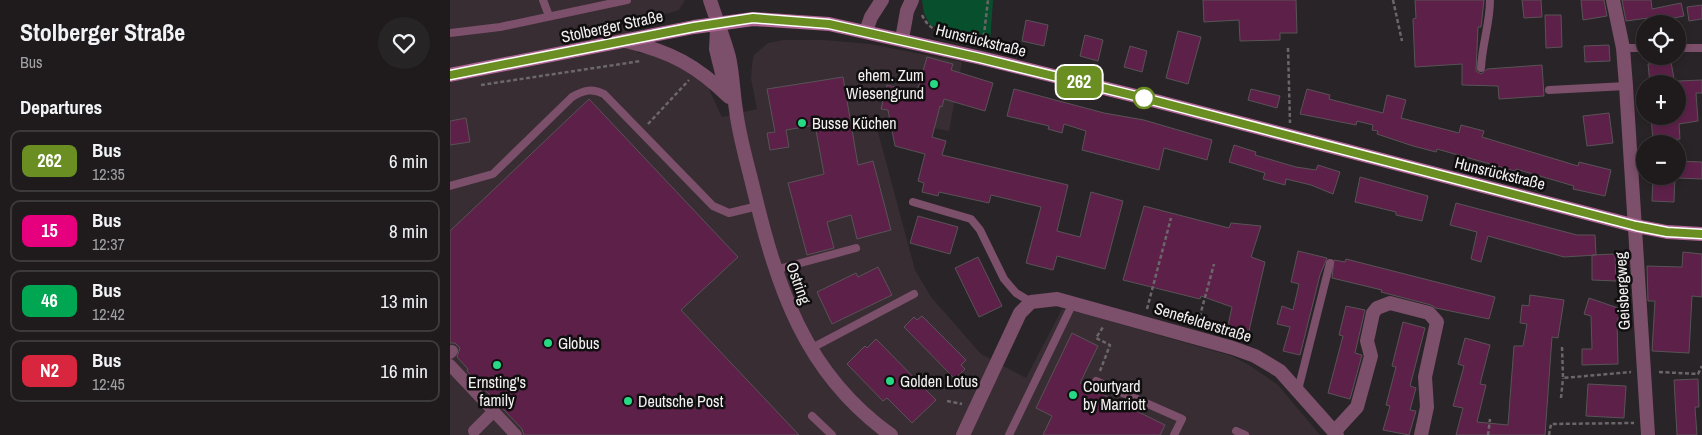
<!DOCTYPE html>
<html lang="en">
<head>
<meta charset="utf-8">
<style>
  :root { --surface:#1f1b1d; --page:#272426; --text:#f1f3f6; --muted:#a1a1a4; --line:#3c393b }
  body { margin:0; font-family:"Archivo Narrow",sans-serif; background:var(--page); color:var(--text); height:100vh; display:flex; flex-direction:column; font-size:19px; white-space:nowrap }
  * { box-sizing:border-box; margin:0 }
  p { font-size:16px; color:var(--muted) }
  .icon { flex:none; width:28px; height:28px; fill:none; stroke:currentColor; stroke-width:2; stroke-linecap:round; stroke-linejoin:round }
  .map { position:relative; flex:1; overflow:hidden }
  .side { display:flex; flex-direction:column; background:var(--surface); width:450px }
  .side>* { flex:none }
  .badge { padding:0 10px; border-radius:8px; font-size:18px; line-height:32px }
  .buttons { position:absolute; left:1186px; top:15px; display:grid; gap:10px }
  .buttons a { display:grid; place-items:center; width:50px; height:50px; border-radius:50%; background:var(--surface); box-shadow:0 2px 8px #0003,0 0 0 1px var(--line); font-size:25px }
  .map>.badge { position:absolute; translate:-50% -50%; box-shadow:0 0 0 2px #fff }
  h2 { padding:0 20px; font-size:19px; line-height:45px }
  .round { display:grid; place-items:center; flex:none; width:52px; height:52px; border-radius:26px; background:var(--page) }
  .head { display:flex; align-items:center; justify-content:space-between; height:85px; padding:0 20px }
  h1 { font-size:24px; font-weight:700; line-height:38px }
  ul { padding:0; list-style:none }
  li { display:flex; align-items:center; gap:15px; height:62px; margin:0 10px 8px; padding:0 10px; border:2px solid var(--line); border-radius:10px }
  li div { flex:1 }
  li b { display:block; font-size:19px }
  li em { font-style:normal }
  li .badge { min-width:55px; font-weight:700; text-align:center }
  main { display:flex; flex:1; min-height:0 }
  .map>svg:first-child { display:block }
</style>
</head>
<body>
<main>
<section class="side">
<div class="head"><div><h1>Stolberger Straße</h1><p>Bus</p></div><a class="round"><svg class="icon" aria-label="heart" viewBox="0 0 24 24"><path d="M12 20l-8-8c-3-5 5-10 8-4 3-6 11-1 8 4z"/></svg></a></div>
<h2>Departures</h2>
<ul>
<li><span class="badge" style="background:#6b8e23;color:#fff">262</span><div><b>Bus</b><p>12:35</p></div><em>6 min</em></li>
<li><span class="badge" style="background:#e6007e;color:#fff">15</span><div><b>Bus</b><p>12:37</p></div><em>8 min</em></li>
<li><span class="badge" style="background:#00a651;color:#fff">46</span><div><b>Bus</b><p>12:42</p></div><em>13 min</em></li>
<li><span class="badge" style="background:#d7263d;color:#fff">N2</span><div><b>Bus</b><p>12:45</p></div><em>16 min</em></li>
</ul>
</section>
<div class="map">
<svg width="1252" height="435" viewBox="0 0 1252 435">
  <rect width="100%" height="100%" fill="#292427"/>
  <!-- built -->
  <path fill="#372d33" d="M0,0H235L229,10L180,24L188,53L210,55L235,67L258,87L272,117L307,109L301,79L302,64L304,55L318,43L333,40H374L420,44L512,62L499,131L424,117L465,270L481,297L531,354L576,378L612,309L631,313L782,356L799,365L828,385L870,435H0Z"/>
  <!-- green -->
  <path fill="#074f2d" d="M472,0H543L540,45L480,25L474,13Z"/>
  <!-- building -->
  <path fill="#5d2149" stroke="#585356" d="M753,0H846L847,33H830V40L790,41L789,20L754,22Z
    M965,0H1034L1031,27H1028L1026,71L1031,74L1037,69L1092,65L1094,96L1049,99L1048,86L1012,85V64L965,67L963,19L966,18Z
    M1072,0H1091L1092,17L1074,18Z
    M1131,0H1154L1157,16L1133,20Z
    M1172,0H1201L1202,9L1231,3L1234,16L1199,23L1198,18L1176,21Z
    M1252,5V19L1239,21L1237,7Z
    M1095,15H1111L1112,47L1096,48Z
    M576,20L598,25L594,46L572,41Z
    M728,31L751,37L738,84L716,78Z
    M635,35L653,40L648,61L630,56Z
    M1159,45L1160,61L1135,62L1134,46Z
    M680,46L697,51L692,72L674,67Z
    M477,57L503,64L501,70L543,83L535,111L494,99L492,107L490,106L482,137L496,141L492,155L618,185L607,231L630,237L641,192L673,201L655,269L607,256L603,270L576,263L591,207L541,195L539,203L489,192L488,196L472,192L474,183L468,181L475,154L445,146L438,110L431,109L437,85L467,92Z
    M1221,62L1225,84H1200L1198,64Z
    M393,77L408,165L423,161L441,230L407,239L401,215L377,222L384,248L357,255L338,183L374,174L365,125L336,130L339,147L320,150L317,133L325,132L317,89Z
    M1252,80V93H1246L1248,121L1229,124L1230,139L1203,141L1201,116H1228V81Z
    M564,89L654,113L694,120L762,140L757,160L714,148L709,170L632,150L636,131L614,124L612,133L598,129L599,126L557,116Z
    M801,89L830,96L827,108L798,100Z
    M857,89L880,95L879,99L933,113L937,95L956,100L951,118L1009,133L1011,125L1034,131L1032,137L1128,166L1129,162L1161,170L1155,196L1123,189L1124,186L1066,169L1065,171L987,149L986,152L963,146L927,134L928,131L922,130L923,125L907,121L906,125L850,114Z
    M139,99L288,257L231,310L349,435H74L72,429L17,371L18,369L7,357L10,348L5,343H0V231Z
    M1159,113L1163,143L1137,146L1133,116Z
    M16,118L20,142L0,145V121Z
    M784,145L806,152L805,155L846,167L866,170L868,165L890,172L883,194L861,185L836,179L835,185L813,179L815,173L779,162Z
    M1228,161L1252,162V179L1228,178Z
    M1203,176H1225L1224,202L1202,201Z
    M910,177L978,196L972,221L946,215V212L905,202Z
    M1006,203L1127,235H1145L1146,255L1114,257L1038,236L1031,262L1021,259L1027,232L1000,225Z
    M694,206L779,228L781,223L811,226L801,257L815,262L798,335L777,330L782,307L751,296L750,299L673,280Z
    M468,216L508,227L500,254L460,243Z
    M848,251L877,258L870,275L850,355L833,351L840,327L827,324L832,306L843,310L849,284L841,282Z
    M1233,252L1252,254V297L1242,296L1239,353L1202,351L1205,301H1198L1197,266L1232,267Z
    M1165,254L1166,281L1142,280V255Z
    M528,257L552,306L529,317L505,268Z
    M896,259L1045,297L1039,319L986,308L981,305L931,292L932,290L882,278L884,260L895,262Z
    M428,267L442,295L382,324L367,292L406,273L408,277Z
    M1080,295L1114,300L1108,338L1102,337L1095,435H1006L1013,408L1003,406L1014,366L1008,364L1015,338L1040,345L1030,384L1036,385L1027,422L1058,425L1064,346H1073L1077,324L1070,323L1072,305L1079,306Z
    M1139,298L1171,309L1167,322L1168,364L1132,365V349H1142L1141,316L1134,314Z
    M896,306L915,310L905,353L912,355L900,399L878,393L893,336L889,335Z
    M472,316L516,360L511,365L515,369L505,379L454,327L464,317L467,320Z
    M953,322L975,328L960,386L966,388L960,410L966,411L959,435L933,430L940,406L936,405L946,367L942,366Z
    M622,333L648,346L630,383L715,425L710,435H593L602,416L586,408Z
    M426,339L486,400L462,423L437,398L433,401L397,364L415,346L417,348Z
    M1248,379L1249,407H1245L1247,435H1227L1224,380Z
    M1138,384L1176,386L1174,418L1136,416Z"/>
  <g fill="none" stroke-linecap="round" stroke-linejoin="round">
    <!-- path -->
    <path stroke="#6b6669" stroke-width="2.5" stroke-dasharray="4 2.5" stroke-linecap="butt" d="M943,0L952,41
      M472,15C478,28 486,31 500,35
      M533,43L538,0
      M838,48L840,123
      M31,85L191,61
      M198,124L239,80
      M697,309L721,218
      M748,323L764,264
      M1112,347L1113,378L1181,372
      M650,371L660,345L646,338L653,327
      M1209,372L1248,374L1252,366
      M1111,398L1113,378
      M497,401L512,404
      M1038,435L1040,419
      M1099,435L1101,424L1184,423"/>
    <!-- service -->
    <path stroke="#7c4f6a" stroke-width="8" d="M93,0L99,16
      M0,33L50,27L177,0
      M1173,48H1195
      M1228,48H1252
      M1031,68C1032,45 1040,23 1040,0
      M1099,90L1176,86
      M0,186L43,174L122,97C134,90 142,88 154,94L263,206L279,213L308,206
      M463,202L521,219L530,230L554,279L566,293L581,302
      M325,270L406,248
      M360,349L464,294
      M646,381L732,419L724,435
      M848,390L880,263
      M362,416L382,435
      M786,431L795,435
      M559,435L623,303"/>
    <!-- pedestrian -->
    <path stroke="#7c4f6a" stroke-width="12" d="M0,353L2,351
      M0,365L66,435
      M24,431L44,411"/>
    <!-- minor -->
    <path stroke="#7c4f6a" stroke-width="14" d="M1163,0L1173,48L1176,86L1198,435
      M416,31L421,17L432,0
      M452,39L457,11L462,0
      M884,432L907,407L921,356L917,341L923,313L927,308L940,303L979,313L987,322L975,377L977,407L971,435
      M513,435L570,313L581,302L607,299L783,348L805,356L830,371L887,435"/>
    <!-- tertiary -->
    <path stroke="#7c4f6a" stroke-width="14" d="M260,0C266,19 274,38 279,57C283,75 283,92 286,110C289,136 297,162 303,187C327,287 354,373 441,435
      M267,29L266,49L277,94
      M176,41C221,52 246,65 279,97"/>
    <!-- secondary -->
    <path stroke="#ac6491" stroke-width="14" d="M0,75L244,27L303,19L379,24L531,58L694,98L1186,226L1217,232L1252,234"/>
  </g>
  <g fill="none" stroke-linecap="round" stroke-linejoin="round">
    <defs>
      <path id="line" d="M0,75L244,27L303,18L379,24L530,58L694,98L1186,226L1217,232L1252,234"/>
    </defs>
    <!-- line casing -->
    <use href="#line" stroke="#fff" stroke-width="11"/>
    <!-- line -->
    <use href="#line" stroke="#6b8e23" stroke-width="8"/>
  </g>
  <!-- markers -->
  <g fill="#27d885" stroke="#100e0f" stroke-width="2">
    <circle cx="484" cy="84" r="5"/>
    <circle cx="352" cy="123" r="5"/>
    <circle cx="98" cy="343" r="5"/>
    <circle cx="47" cy="365" r="5"/>
    <circle cx="440" cy="381" r="5"/>
    <circle cx="623" cy="395" r="5"/>
    <circle cx="178" cy="401" r="5"/>
  </g>
  <circle fill="#fff" stroke="#6b8e23" stroke-width="2.5" cx="694" cy="98" r="10"/>
  <g text-anchor="middle" dominant-baseline="central" stroke-width="5" stroke-linejoin="round" paint-order="stroke">
    <!-- street labels -->
    <g font-size="16" fill="#f3f0f1" stroke="#100e0f">
      <text transform="translate(162 26) rotate(-12)">Stolberger Straße</text>
      <text transform="translate(531 40) rotate(14)">Hunsrückstraße</text>
      <text transform="translate(1050 173) rotate(14)">Hunsrückstraße</text>
      <text transform="translate(349 283) rotate(70)">Ostring</text>
      <text transform="translate(1172 291) rotate(-93)">Geisbergweg</text>
      <text transform="translate(753 322) rotate(17)">Senefelderstraße</text>
    </g>
    <!-- poi labels -->
    <g font-size="16" fill="#f3f0f1" stroke="#100e0f" text-anchor="start">
      <text x="474" y="75" text-anchor="end">ehem. Zum<tspan x="474" dy="18">Wiesengrund</tspan></text>
      <text x="362" y="123">Busse Küchen</text>
      <text x="108" y="343">Globus</text>
      <text x="450" y="381">Golden Lotus</text>
      <text x="47" y="382" text-anchor="middle">Ernsting's<tspan x="47" dy="18">family</tspan></text>
      <text x="633" y="386">Courtyard<tspan x="633" dy="18">by Marriott</tspan></text>
      <text x="188" y="401">Deutsche Post</text>
    </g>
  </g>
</svg>
<div class="buttons">
<a><svg class="icon" aria-label="locate" viewBox="0 0 24 24"><circle cx="12" cy="12" r="6"/><path d="M12 2v4M12 18v4M2 12h4M18 12h4"/></svg></a>
<a>+</a>
<a>−</a>
</div>
<b class="badge" style="left:629px;top:82px;background:#6b8e23;color:#fff">262</b>
</div>
</main>
</body>
</html>
